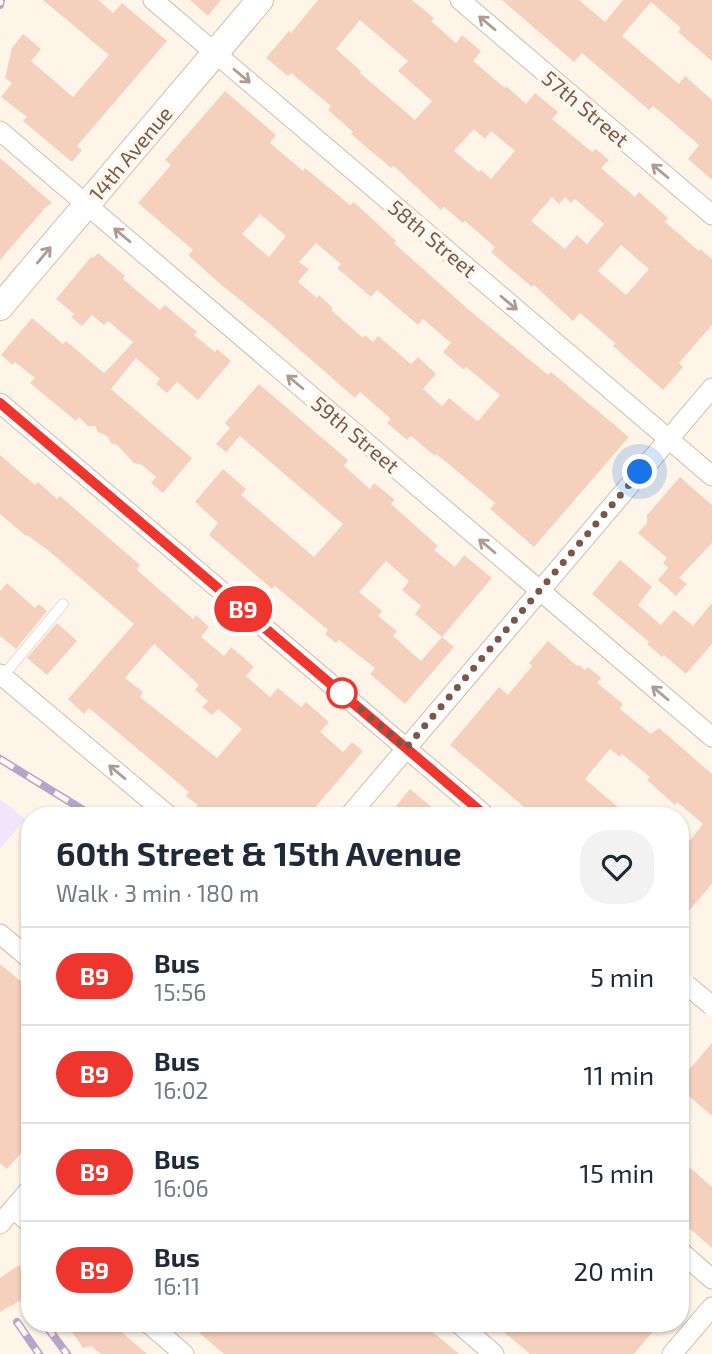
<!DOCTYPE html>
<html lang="en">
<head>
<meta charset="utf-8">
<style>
  :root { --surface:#fff; --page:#f2f2f3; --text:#1f2937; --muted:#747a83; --line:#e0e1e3 }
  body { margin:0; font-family:"Exo 2",sans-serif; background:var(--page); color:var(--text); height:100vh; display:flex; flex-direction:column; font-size:26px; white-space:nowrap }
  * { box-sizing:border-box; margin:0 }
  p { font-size:23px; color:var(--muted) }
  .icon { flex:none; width:38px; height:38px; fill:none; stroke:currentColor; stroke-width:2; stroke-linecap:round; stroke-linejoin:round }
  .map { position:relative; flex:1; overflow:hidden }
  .details { position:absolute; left:21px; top:807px; width:668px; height:525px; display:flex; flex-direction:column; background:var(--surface); border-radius:28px; box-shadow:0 2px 5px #0004 }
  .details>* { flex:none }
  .badge { padding:0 14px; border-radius:23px; font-size:24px; line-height:46px }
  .you { position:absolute; width:35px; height:35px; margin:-18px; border:5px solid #fff; border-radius:50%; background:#1a73e8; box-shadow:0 0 0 10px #1a73e833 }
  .map>.badge { position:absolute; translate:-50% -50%; box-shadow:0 0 0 4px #fff }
  .round { display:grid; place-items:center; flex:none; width:74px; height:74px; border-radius:28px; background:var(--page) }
  .head { display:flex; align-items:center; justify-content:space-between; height:119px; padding:0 35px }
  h1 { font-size:33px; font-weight:700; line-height:52px }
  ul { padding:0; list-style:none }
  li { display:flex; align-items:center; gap:21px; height:98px; padding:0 35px; border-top:2px solid var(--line) }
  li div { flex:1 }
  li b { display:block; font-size:26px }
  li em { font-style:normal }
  li .badge { min-width:77px; font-weight:700; text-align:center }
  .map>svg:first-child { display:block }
</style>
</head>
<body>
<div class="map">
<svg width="712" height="1354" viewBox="0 0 712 1354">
  <rect width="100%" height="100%" fill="#fef4e8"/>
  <!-- education -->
  <path fill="#f1e4fb" d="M0,799L25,819L0,849Z"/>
  <!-- building -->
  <path fill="#f5d0bd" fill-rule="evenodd" d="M43,0H98L113,13L122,3L167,41L77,146L82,150L72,162L23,121L27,117L1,97L12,83L5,78L12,48L23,34L41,49L31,61L73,97L109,55Z
    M190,0H221L208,16Z
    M318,0H412L434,18L431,21L456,43L462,35L481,51L473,61L505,88L506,86L526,104L535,93L558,112L552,119L592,152L596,149L609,160L601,168L635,197L639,192L668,218L665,222L699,251L700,249L712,259V325L679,363L683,367L663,390L613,346L615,343L580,313L573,321L534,285L532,287L507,266L491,252L495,247L465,221L463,223L444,207L441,210L396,168L393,166L391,168L351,134L353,132L328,110L331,106L291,73L288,76L266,58L289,31L291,33ZM360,20L408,61L398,71L432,101L415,120L360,73L361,71L336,49ZM474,129L485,139L491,131L515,151L491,179L481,170L479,172L454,151ZM552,197L559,204L565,197L571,203L575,199L604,224L587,244L577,235L565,249L531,221ZM621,245L649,269L626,295L598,271Z
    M502,0H579L605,22L623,0H712V61L678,32L681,28L651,2L622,36L679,84L685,76L712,100V180L688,159L699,145L663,114L653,106L649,110L582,53L574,62Z
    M225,91L276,135L270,143L303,171L305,168L350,205L354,202L396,241L394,243L469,310L548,375L551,372L629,437L534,547L490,509L495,503L451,466L436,454L435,456L411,436L407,440L387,423L391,419L360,392L355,398L270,324L219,283L188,255L193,250L138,203L171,165L165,160ZM260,214L286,236L269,257L242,234ZM316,243L341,264L337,268L371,297L377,290L418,325L423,319L451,343L443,352L464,370L466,367L500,395L479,420L477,421L449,398L442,406L423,389L436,374L418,357L411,364L378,336L373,342L365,335L363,338L331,310L333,308L319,295L317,298L298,282L309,269L299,262Z
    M0,158L52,203L45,208L0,260Z
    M98,253L125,276L123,279L160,310L165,305L197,332L194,335L215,352L217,349L231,361L198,400L177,382L167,393L156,384L160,379L136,358L111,389L192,458L163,493L151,483L156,477L142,465L134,463L117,445L112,444L107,436L98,432L95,426H88L79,417L76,421L30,383L35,378L15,362L13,365L1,355L32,318L63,344L66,341L104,373L116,361L133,342L108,321L104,325L92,315L82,326L71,317L74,314L56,299L91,257L93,258Z
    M259,384L348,460L344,466L370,489L374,483L395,500L391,504L438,546L434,550L455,567L464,555L492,578L442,637L415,614L421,606L402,590L409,581L386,561L359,592L382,611L378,616L397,631L393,636L421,661L442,637L454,647L405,704L370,674L375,668L339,640L336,643L325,634L328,630L275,586L272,589L209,535L218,523L195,502L223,469L246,489L241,495L314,557L343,524L240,436L226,452L216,444L230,428L225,423Z
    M0,455L35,485L38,482L57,499L60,496L140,565L137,570L193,619L196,615L209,627L201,637L224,656L231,647L243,657L254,667L246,676L270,697L278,688L301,707L306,702L329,722L320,732L343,752L352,742L363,751L308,816H204L195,808L198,805L186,796L189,792L89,708L84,714L68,699L134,624L49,551L27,535L26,536L0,514ZM154,644L199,685L195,690L208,701L202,707L212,715L218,709L242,729L217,758L140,697L143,692L125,678Z
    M680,477L712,505V543L679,578L687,584L676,596L658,580L668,568L663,563L667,558L638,533L647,523V515Z
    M620,560L652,587L638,605L661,625L674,610L693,626L712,603V644L686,674L664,655L662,657L647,644L649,642L592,594Z
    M7,583L35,608L39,604L47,611L16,649L0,636V591Z
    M57,623L77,641L47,675L27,658Z
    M548,641L577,666L579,665L585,670L588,667L601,678L597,683L623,704L620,709L651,734L659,728L712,774V884L681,920V852L703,824L677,802L675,805L647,780L650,777L622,754L620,757L610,749L585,779L618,807L610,816H535L450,745L499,687L508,695L532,666L529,663Z
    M410,789L423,800L442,816H388Z
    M0,964L30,989V1143L7,1169L0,1163Z
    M712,1043V1116L681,1089V1079Z
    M681,1160L712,1187V1248L681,1221Z
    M19,1265L30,1285V1295L0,1312V1278Z
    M66,1323H111L147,1354H101L91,1346L83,1348Z
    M188,1323H304L313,1330L319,1323H422L459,1354H224Z
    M493,1323H660L634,1354H530Z"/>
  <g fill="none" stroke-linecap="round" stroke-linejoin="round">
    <defs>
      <path id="service" d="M3,676L63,604"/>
      <path id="minor" d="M153,0L712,476
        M460,0L712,215
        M0,131L712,737
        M0,403L486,816
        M0,674L169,816
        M349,816L712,388
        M0,934L30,959
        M13,1209L30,1223
        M0,1224L30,1189
        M681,1252L712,1279
        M148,1323L184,1354
        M458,1323L494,1354
        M672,1354L712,1307"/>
      <path id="secondary" d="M0,307L260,0"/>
    </defs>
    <!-- service casing -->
    <use href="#service" stroke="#d1baac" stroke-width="11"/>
    <!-- minor casing -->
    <use href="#minor" stroke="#d1baac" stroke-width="21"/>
    <!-- secondary casing -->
    <use href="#secondary" stroke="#d7bcab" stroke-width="28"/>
    <!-- service -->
    <use href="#service" stroke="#fff" stroke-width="10"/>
    <!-- minor -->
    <use href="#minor" stroke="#fff" stroke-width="19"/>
    <!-- secondary -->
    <use href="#secondary" stroke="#fff" stroke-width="26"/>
    <defs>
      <path id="rail" d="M0,5L1,0
        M0,759L93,816
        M681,995L712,997
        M17,1322L39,1354
        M44,1323L67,1354"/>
    </defs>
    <!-- rail casing -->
    <use href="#rail" stroke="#b6a4ca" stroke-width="8"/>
    <!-- rail -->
    <use href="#rail" stroke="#fff8ef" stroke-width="5" stroke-dasharray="16" stroke-linecap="butt"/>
    <defs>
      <path id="minor-bridge" d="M687,985L712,1006"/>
    </defs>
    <!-- minor-bridge casing -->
    <use href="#minor-bridge" stroke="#d1baac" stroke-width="21" stroke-linecap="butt"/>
    <!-- minor-bridge -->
    <use href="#minor-bridge" stroke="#fff" stroke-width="19"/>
  </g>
  <!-- one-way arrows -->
  <defs><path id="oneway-shaft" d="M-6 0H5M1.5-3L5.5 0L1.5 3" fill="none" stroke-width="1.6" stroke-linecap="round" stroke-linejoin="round" transform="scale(1.75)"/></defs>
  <g stroke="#af9b92">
    <use href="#oneway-shaft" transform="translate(487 23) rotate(-140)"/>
    <use href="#oneway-shaft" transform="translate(242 76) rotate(40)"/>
    <use href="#oneway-shaft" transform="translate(660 171) rotate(-140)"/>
    <use href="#oneway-shaft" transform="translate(122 235) rotate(-140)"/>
    <use href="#oneway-shaft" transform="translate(44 255) rotate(-50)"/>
    <use href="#oneway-shaft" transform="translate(509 303) rotate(40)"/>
    <use href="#oneway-shaft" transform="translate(295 382) rotate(-140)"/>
    <use href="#oneway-shaft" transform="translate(487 546) rotate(-140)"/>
    <use href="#oneway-shaft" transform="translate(660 693) rotate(-140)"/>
    <use href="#oneway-shaft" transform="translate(117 772) rotate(-140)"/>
  </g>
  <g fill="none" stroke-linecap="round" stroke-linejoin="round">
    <defs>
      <path id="line" d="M0,403L486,816"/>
    </defs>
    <!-- line casing -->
    <use href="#line" stroke="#fff" stroke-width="16"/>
    <!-- line -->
    <use href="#line" stroke="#ee352e" stroke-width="10"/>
    <!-- walk -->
    <path stroke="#7a5849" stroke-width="7" stroke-dasharray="0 12.6" d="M342,693L406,748L640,472"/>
  </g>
  <!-- markers -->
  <circle fill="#fff" stroke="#ee352e" stroke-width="3.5" cx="342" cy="693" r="14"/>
  <g text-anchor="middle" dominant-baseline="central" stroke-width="7" stroke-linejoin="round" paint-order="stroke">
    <!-- street labels -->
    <g font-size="21" fill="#7a5849" stroke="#fff8ef">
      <text transform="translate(586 108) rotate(40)">57th Street</text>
      <text transform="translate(130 153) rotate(-50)">14th Avenue</text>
      <text transform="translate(433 238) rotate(40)">58th Street</text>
      <text transform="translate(356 434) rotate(40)">59th Street</text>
    </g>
  </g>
</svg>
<div class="you" style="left:640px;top:472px"></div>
<b class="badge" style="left:243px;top:609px;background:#ee352e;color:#fff">B9</b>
<section class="details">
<div class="head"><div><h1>60th Street &amp; 15th Avenue</h1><p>Walk · 3 min · 180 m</p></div><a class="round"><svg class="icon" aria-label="heart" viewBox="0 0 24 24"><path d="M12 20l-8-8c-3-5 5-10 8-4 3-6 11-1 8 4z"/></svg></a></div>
<ul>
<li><span class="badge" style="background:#ee352e;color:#fff">B9</span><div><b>Bus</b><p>15:56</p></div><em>5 min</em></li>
<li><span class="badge" style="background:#ee352e;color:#fff">B9</span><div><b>Bus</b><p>16:02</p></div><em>11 min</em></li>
<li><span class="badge" style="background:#ee352e;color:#fff">B9</span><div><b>Bus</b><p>16:06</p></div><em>15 min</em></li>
<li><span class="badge" style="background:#ee352e;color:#fff">B9</span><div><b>Bus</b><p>16:11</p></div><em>20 min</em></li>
</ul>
</section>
</div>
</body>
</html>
